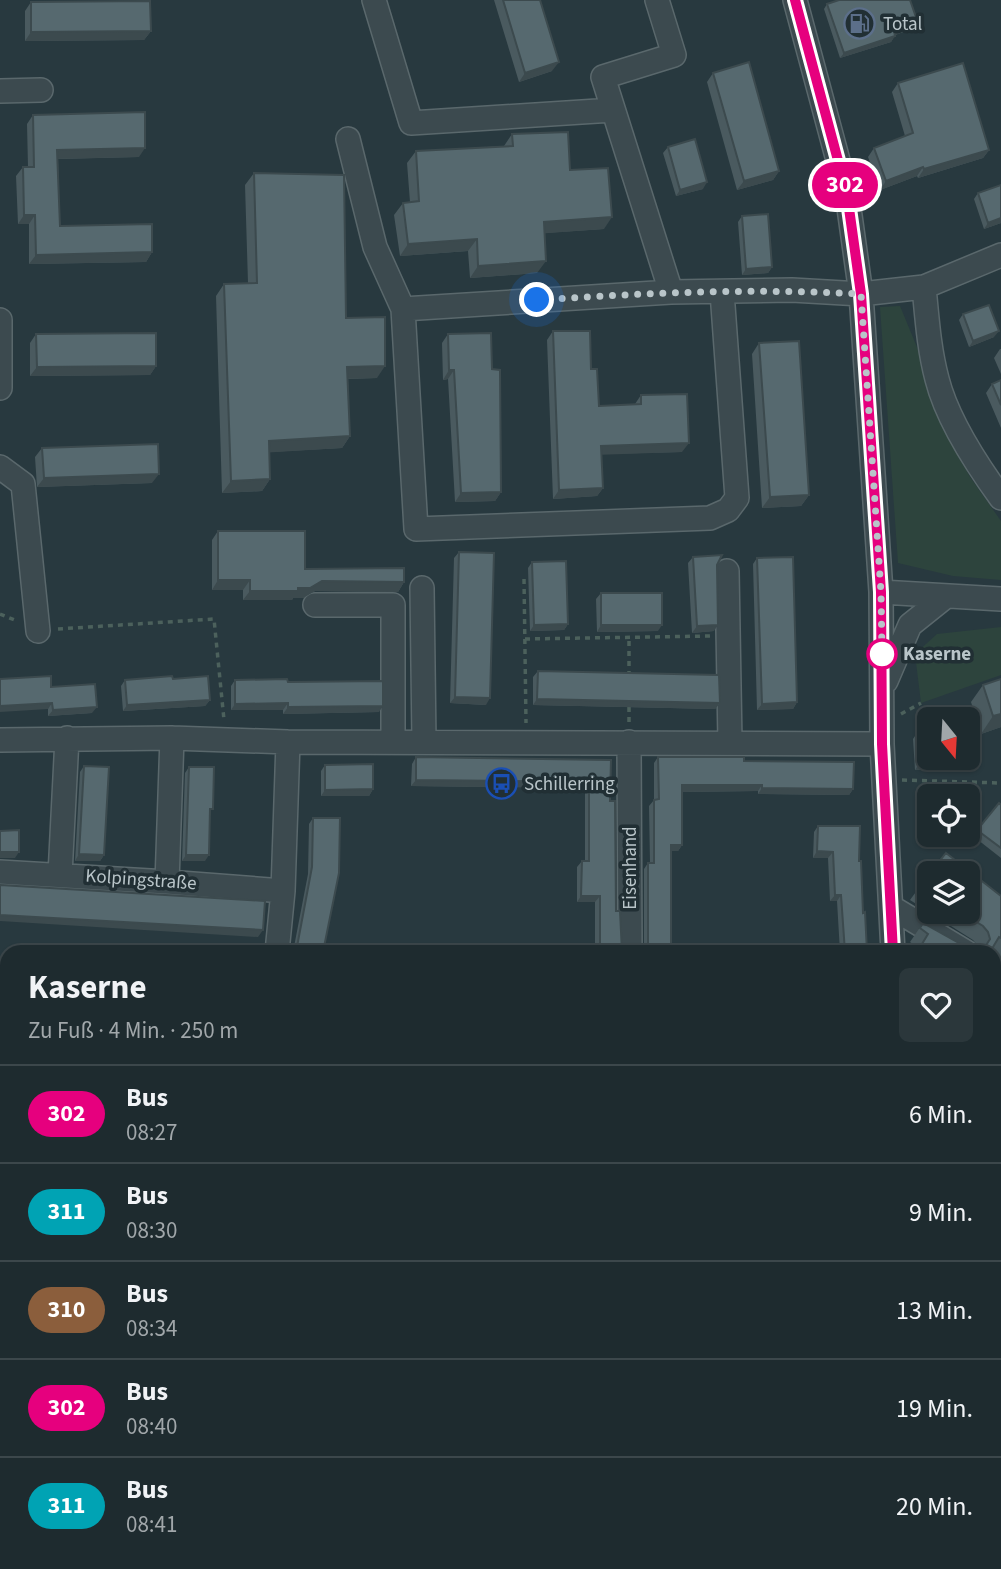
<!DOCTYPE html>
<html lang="de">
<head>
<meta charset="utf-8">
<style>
  :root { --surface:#1e2b2f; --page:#2b373b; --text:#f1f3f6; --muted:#a1a7aa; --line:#3c474b }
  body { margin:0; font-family:"Source Sans 3",sans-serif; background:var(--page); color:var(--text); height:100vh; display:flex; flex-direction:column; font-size:26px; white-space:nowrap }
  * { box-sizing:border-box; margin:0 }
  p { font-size:23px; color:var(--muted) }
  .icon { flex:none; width:38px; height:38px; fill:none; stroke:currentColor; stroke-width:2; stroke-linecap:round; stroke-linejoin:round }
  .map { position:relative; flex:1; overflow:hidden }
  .side { position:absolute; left:0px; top:945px; width:1001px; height:625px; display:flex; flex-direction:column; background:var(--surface); border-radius:21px 21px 0 0; box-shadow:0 2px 5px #0004,0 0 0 2px var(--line) }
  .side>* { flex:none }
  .badge { padding:0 14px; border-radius:23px; font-size:24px; line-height:46px }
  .needle { width:46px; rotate:162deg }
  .controls { position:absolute; left:917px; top:707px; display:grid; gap:14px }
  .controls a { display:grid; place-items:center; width:63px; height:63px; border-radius:10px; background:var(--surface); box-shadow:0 2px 5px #0004,0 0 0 2px var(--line); font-size:35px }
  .you { position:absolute; width:35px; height:35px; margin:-18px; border:5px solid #fff; border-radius:50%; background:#1a73e8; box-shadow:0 0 0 10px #1a73e833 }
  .map>.badge { position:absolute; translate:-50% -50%; box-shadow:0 0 0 4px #fff }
  .round { display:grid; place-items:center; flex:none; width:74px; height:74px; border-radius:10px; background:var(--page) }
  .headline { display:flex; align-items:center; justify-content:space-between; height:119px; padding:0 28px }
  h1 { font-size:33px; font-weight:700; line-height:52px }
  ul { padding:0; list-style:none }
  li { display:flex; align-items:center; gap:21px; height:98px; padding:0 28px; border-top:2px solid var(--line) }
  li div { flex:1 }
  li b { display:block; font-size:26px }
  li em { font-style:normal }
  li .badge { min-width:77px; font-weight:700; text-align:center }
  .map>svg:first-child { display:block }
</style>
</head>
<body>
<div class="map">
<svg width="1001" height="1569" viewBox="0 0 1001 1569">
  <rect width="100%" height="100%" fill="#28393f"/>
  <!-- green -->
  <path fill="#2d443d" d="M900,306L921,357L927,389L947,436L970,477L1001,521V580L953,576L898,563L880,307Z
    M1001,627V675L921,703L915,654L937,634Z
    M36,1563H83V1569H35Z"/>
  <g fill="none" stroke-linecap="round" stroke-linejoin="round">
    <defs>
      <path id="minor" d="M374,0L411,123L613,110
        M657,0L674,55L603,77L671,292
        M795,0L847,194L861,294L881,592L882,744L893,952
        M0,91L41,90
        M348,139L375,247L403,309L416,529L710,518L728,510L737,498L722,292
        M924,287C927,318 929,349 937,379C947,419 977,465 1001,498
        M403,309L671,292L792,290L861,294L924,287L1001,255
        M0,320V388
        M0,467L23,484L38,631
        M727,571L730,743
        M422,588L424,742
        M881,592L1001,599
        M315,605H393V742
        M886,681L910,625L945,597
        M0,740L172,738L288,742L882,744
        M629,742L630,952
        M0,872L167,882L283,891
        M60,875L67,738
        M167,882L172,738
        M891,907L966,952
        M277,952L283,891L288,742
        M994,969L1001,973
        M0,1082L7,1083
        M994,1134H1001
        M443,1563V1569
        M682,1563L683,1569
        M941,1563L942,1569
        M226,1569V1563"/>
    </defs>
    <!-- minor casing -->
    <use href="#minor" stroke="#5a686c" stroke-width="26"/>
    <!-- path -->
    <path stroke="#4c615c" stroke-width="3.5" stroke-dasharray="5 5" stroke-linecap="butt" d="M524,579L526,723
      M0,614L17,621
      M58,629L214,619L224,720
      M525,639L710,636
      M629,676V637
      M901,714L921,703
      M629,722V705
      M902,780L1001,783"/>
    <!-- minor -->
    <use href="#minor" stroke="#3c4a4f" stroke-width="23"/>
  </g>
  <!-- wall -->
  <path fill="#4a5a5f" d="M494,0H540L552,71L519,82Z
    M31,2L151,31L144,40L25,41V11Z
    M827,4L918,23L914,28L895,35L891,42L840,58L824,9Z
    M713,73L779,171L773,180L737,190L707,82Z
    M898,83L989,150L983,158L918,178L917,176L880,190L868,157L874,148L905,136L892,92Z
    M33,115L139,157L58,159L60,226L152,252L146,262L29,264V224H18L16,176L23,167H28L27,124Z
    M512,134L570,170L604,229L544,233L537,273L470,278L468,251L400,256L394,215L403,203L410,202L407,163L416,151L504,146Z
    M668,147L703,189L676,196L663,153Z
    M254,173L346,318L377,378L348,379L350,436L342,448L269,452L270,479L262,491L222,493L216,296L224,284L248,283L245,185Z
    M978,193L1001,223L984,229L974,199Z
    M742,216L772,267L768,273L742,275L738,222Z
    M963,314L994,337L969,347L959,320Z
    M553,331L591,369L599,406L635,404L641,395L682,452L601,454L603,488L597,496L553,499L547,340Z
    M36,334L156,366L150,375L30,376V343Z
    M448,334L492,369L501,492L495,501L455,502L448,379L443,380L442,343Z
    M759,343L809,495L801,506L762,508L752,354Z
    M1000,349H1001V374L994,358Z
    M1001,380V428L986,393L992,384Z
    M42,448L152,483L37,487L35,457Z
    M218,531L305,569L404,582L398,592L315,591L303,598H293L292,600H243V590H212V540Z
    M459,552L486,705L450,703L454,558Z
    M693,557L714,631L692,633L688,563Z
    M757,558L797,702L793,709L757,710L753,564Z
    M532,562L568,624L564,630L530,631L528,568Z
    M601,593L658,631L597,632L596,599Z
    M538,671L720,703L715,709L533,705V677Z
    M125,680L210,700L205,706L123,711L121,686Z
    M235,680L288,682L379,712L283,714V710H231V686Z
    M983,685L1001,727L981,734L971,702Z
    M51,687L92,713L48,716V709Z
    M917,733L970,762L966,768L915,770L913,739Z
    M416,757L611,760L610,801L616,911L622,952H595V902H577V867L582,861H585V788L411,786L412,764Z
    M658,757L744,761L853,789L849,795L758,794V791L682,792V845L678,851H671V952H644V869L648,863H650L649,806L654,800V763Z
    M325,765L373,789L369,796H321V771Z
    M84,766L104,855L100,861H75L80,772Z
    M189,767L210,814L205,861H182L185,773Z
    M1001,805V858L973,836L977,830Z
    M313,818L323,952H293L308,874L309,824Z
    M818,826L859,861L867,952H840L837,901H830L828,858H813L814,832Z
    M929,874V912H968L1001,896V957L994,954V952H916L918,948L910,942L923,923L975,952L979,951L978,946L973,940L910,900Z
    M327,1563H357V1569H326Z
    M398,1563H425V1569H390V1568H399Z
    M633,1563H673L675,1569H634Z
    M704,1563H733L734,1569H706Z
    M773,1563H831L832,1569H775Z
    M878,1563H916V1569H878Z
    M963,1563H994V1569H963Z"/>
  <!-- shaded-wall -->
  <path fill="#3c4a4e" d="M918,23L914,28L890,37L894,31Z
    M151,31L144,40L25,41L31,32Z
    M895,36L891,42L840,58L844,53Z
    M559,62L552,71L519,82L525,73Z
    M145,148L139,157L51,159L57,150Z
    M989,150L983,158L918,178L924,169Z
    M923,167L917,176L880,190L886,181Z
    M779,171L773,180L737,190L744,181Z
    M707,182L703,189L676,196L680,190Z
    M24,215H35L29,224H18Z
    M612,217L604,229L535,234L544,222Z
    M1001,218V223L984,229L988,223Z
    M477,239L468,251L400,256L408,244Z
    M152,252L146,262L29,264L36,255Z
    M546,261L537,273L470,278L478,266Z
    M772,267L768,273L742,275L746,269Z
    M999,331L994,337L969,347L973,341Z
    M156,366L150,375L30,376L37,367Z
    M385,366L377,378L339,379L347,367Z
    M449,370H454L448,379L443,380Z
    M350,436L342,448L260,453L269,441Z
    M689,443L682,452L594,455L601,446Z
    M159,474L152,483L37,487L44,478Z
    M270,479L262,491L222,493L231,481Z
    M603,488L597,496L553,499L559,490Z
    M501,492L495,501L455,502L461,493Z
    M809,495L801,506L762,508L770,497Z
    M218,580H250L243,590H212Z
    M322,581L404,582L398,592L315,591L303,598H293L292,600H243L250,591L298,588Z
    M568,624L564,630L530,631L534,625Z
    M601,625H662L658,631L597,632Z
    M718,625L714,631L692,633L697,626Z
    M455,697L490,698L486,705L450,703Z
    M537,699L720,703L715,709L533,705Z
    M210,700L205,706L123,711L127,705Z
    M797,702L793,709L757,710L762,704Z
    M52,703L48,709L0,712V706Z
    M288,703L283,710H231L235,704Z
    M383,706L379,712L283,714L288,707Z
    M97,707L92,713L48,716L53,710Z
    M1001,714V727L981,734L993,716Z
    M970,762L966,768L915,770L919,764Z
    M416,780L589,782L585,788L411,786Z
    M682,785H762L758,791L677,792Z
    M762,788L853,789L849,795L758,794Z
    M373,789L369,796H321L325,790Z
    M671,845H682L678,851H667Z
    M817,851L833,852L828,858H813Z
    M0,852H19L15,858H0Z
    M79,854L104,855L100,861H75Z
    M186,855H209L205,861H182Z
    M835,895H841L837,901H830Z
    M581,896H600L595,902H577Z
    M0,915L263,930L258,937L0,921Z
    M0,1053L7,1054V1060L0,1059Z
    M995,1100H1001V1107L994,1108V1102Z
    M1001,1162V1168L994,1169V1163Z
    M0,1301H7V1311H0Z
    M0,1389H7V1399H0Z
    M1001,1487L996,1496H994V1488Z"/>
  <!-- building -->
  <path fill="#56696f" stroke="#3c4a4e" stroke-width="2" d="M503,0H540L559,62L525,73Z
    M839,0H910L918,23L894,31L895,36L844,53L827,4Z
    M150,1L151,31L31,32V2Z
    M749,62L779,171L744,181L713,73Z
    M963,63L989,150L924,169L923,167L886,181L874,148L913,133L898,83Z
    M145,112V148L57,150L60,226L152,224V252L36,255L35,215H24L23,167H34L33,115Z
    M568,132L570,170L608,168L612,217L544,222L546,261L478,266L477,239L408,244L403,203L419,201L416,151L513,146L512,134Z
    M695,139L707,182L680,190L668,147Z
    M254,173L344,175L346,318L385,317V366L347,367L350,436L269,441L270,479L231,481L224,284L257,283Z
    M1001,185V218L988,223L978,193Z
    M768,214L772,267L746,269L742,216Z
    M989,305L999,331L973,341L963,314Z
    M553,331H590L591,369H597L599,406L641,404V395L687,394L689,443L601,446L603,488L559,490Z
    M156,333V366L37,367L36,334Z
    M491,333L492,369L500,370L501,492L461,493L454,370H449L448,334Z
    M799,341L809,495L770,497L759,343Z
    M1001,380V405L992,384Z
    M158,444L159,474L44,478L42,448Z
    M218,531H305V569L404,568V582L322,581L310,588H298V591H250V580H218Z
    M459,552L494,553L490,698L455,697Z
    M722,555L717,565L718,625L697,626L693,557Z
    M793,557L797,702L762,704L757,558Z
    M566,561L568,624L534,625L532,562Z
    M601,593H662V625H601Z
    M538,671L719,675L720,703L537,699Z
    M51,676V687L95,684L97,707L53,710L52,703L0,706V679Z
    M172,676L173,679L208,676L210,700L127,705L125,680Z
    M287,679L288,682L383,681V706L288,707V703L235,704V680Z
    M1001,679V714L993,716L983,685Z
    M968,730L970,762L919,764L917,733L929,732V758H968Z
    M416,757L611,760L610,801H615L616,911H620L622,952H600V896H581L582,861H589V782L416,780Z
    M658,757H744V761L854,762L853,789L762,788V785H682V845H671V952H645L648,946V863H654V800L659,799Z
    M373,764V789L325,790V765Z
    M84,766L109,767L104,855L79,854Z
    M189,767H214L213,809H210L209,855H186Z
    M999,803L1001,805V848L977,830Z
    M313,818H340L339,873L323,952H296L312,867Z
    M818,826H860L859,861H861L863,913L865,912L867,952H845L841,895H835L833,852L817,851Z
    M19,830V852H0V831Z
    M946,853L1001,896V938L999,937L990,952H934L922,944L928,934L920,928L923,923L975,952L983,950L990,939L988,932L983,926L960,912H968V873H930Z
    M929,874V892L920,886Z
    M0,885L265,901L263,930L0,915Z
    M0,1028H7V1054L0,1053Z
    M994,1073H1001V1100H995Z
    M994,1146H1001V1162L994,1163Z
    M994,1244H995L1001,1297V1487L994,1488Z
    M0,1248L7,1249V1301H0Z
    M0,1353L7,1354V1389H0Z
    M252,1563H274V1569H252Z
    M330,1563H357V1569H330Z
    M403,1563H425V1569H390V1568L403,1567Z
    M469,1563H490V1569H469Z
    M638,1563H673L675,1569H637H639Z
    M710,1563H733L734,1569H711Z
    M782,1563H831L832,1569H784Z
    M884,1563H916V1569H884Z
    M967,1563H994V1569H967Z"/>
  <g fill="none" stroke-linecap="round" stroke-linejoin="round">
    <defs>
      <path id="line" d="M795,0L847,194L861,294L881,592L882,744L893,952"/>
    </defs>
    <!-- line casing -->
    <use href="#line" stroke="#fff" stroke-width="16"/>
    <!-- line -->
    <use href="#line" stroke="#e6007e" stroke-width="10"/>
    <!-- walk -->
    <path stroke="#b9c5c9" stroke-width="7" stroke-dasharray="0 12.6" d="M537,300C645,293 753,288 861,294L881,592L882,654"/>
  </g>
  <!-- icons -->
  <defs>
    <symbol id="fuel-ring" viewBox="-11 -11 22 22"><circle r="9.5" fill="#212f34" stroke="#5c6f8a" stroke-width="1.5"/><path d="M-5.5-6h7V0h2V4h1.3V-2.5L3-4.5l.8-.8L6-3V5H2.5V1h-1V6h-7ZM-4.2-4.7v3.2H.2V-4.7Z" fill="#5c6f8a"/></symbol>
    <symbol id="bus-ring" viewBox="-11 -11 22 22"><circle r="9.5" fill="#212f34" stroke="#1a4fb4" stroke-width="1.5"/><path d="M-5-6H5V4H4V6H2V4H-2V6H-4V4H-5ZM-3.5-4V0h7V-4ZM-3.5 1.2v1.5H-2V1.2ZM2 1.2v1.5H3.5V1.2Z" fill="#1a4fb4"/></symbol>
  </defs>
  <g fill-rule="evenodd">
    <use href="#fuel-ring" x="842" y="6" width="35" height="35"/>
    <use href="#bus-ring" x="484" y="766" width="35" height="35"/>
  </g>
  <!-- markers -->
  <circle fill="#fff" stroke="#e6007e" stroke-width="3.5" cx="882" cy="654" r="14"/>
  <g text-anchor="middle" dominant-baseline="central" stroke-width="7" stroke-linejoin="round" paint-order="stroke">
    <!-- poi labels -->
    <g font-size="19" fill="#b9c5c9" stroke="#212f34" text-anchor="start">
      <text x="883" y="24">Total</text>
      <text x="524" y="784">Schillerring</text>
    </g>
    <!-- stop labels -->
    <g font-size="19" font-weight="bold" fill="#b9c5c9" stroke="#212f34" text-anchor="start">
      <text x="903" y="654">Kaserne</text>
    </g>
    <!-- street labels -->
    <g font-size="19" fill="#b9c5c9" stroke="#212f34">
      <text transform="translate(630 868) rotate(-90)">Eisenhand</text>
      <text transform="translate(141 880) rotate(4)">Kolpingstraße</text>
    </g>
  </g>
</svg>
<div class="controls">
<a><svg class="needle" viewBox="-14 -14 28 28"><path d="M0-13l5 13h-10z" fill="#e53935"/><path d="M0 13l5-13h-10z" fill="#a1a7aa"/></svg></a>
<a><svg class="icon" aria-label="locate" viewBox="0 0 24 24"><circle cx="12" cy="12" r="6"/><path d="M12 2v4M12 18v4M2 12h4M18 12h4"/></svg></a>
<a><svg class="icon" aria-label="layers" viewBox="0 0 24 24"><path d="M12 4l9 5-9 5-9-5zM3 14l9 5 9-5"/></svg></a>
</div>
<div class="you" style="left:537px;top:300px"></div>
<b class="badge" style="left:845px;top:185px;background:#e6007e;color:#fff">302</b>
<section class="side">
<div class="headline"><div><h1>Kaserne</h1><p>Zu Fuß · 4 Min. · 250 m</p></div><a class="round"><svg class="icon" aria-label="heart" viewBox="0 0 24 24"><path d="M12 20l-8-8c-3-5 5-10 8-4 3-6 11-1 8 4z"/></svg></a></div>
<ul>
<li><span class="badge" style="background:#e6007e;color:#fff">302</span><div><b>Bus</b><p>08:27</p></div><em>6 Min.</em></li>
<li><span class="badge" style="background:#00a3b4;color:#fff">311</span><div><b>Bus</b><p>08:30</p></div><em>9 Min.</em></li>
<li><span class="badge" style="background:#8b5e3c;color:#fff">310</span><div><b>Bus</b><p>08:34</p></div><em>13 Min.</em></li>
<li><span class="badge" style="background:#e6007e;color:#fff">302</span><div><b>Bus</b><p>08:40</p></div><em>19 Min.</em></li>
<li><span class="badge" style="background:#00a3b4;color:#fff">311</span><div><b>Bus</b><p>08:41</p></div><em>20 Min.</em></li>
</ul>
</section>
</div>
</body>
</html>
